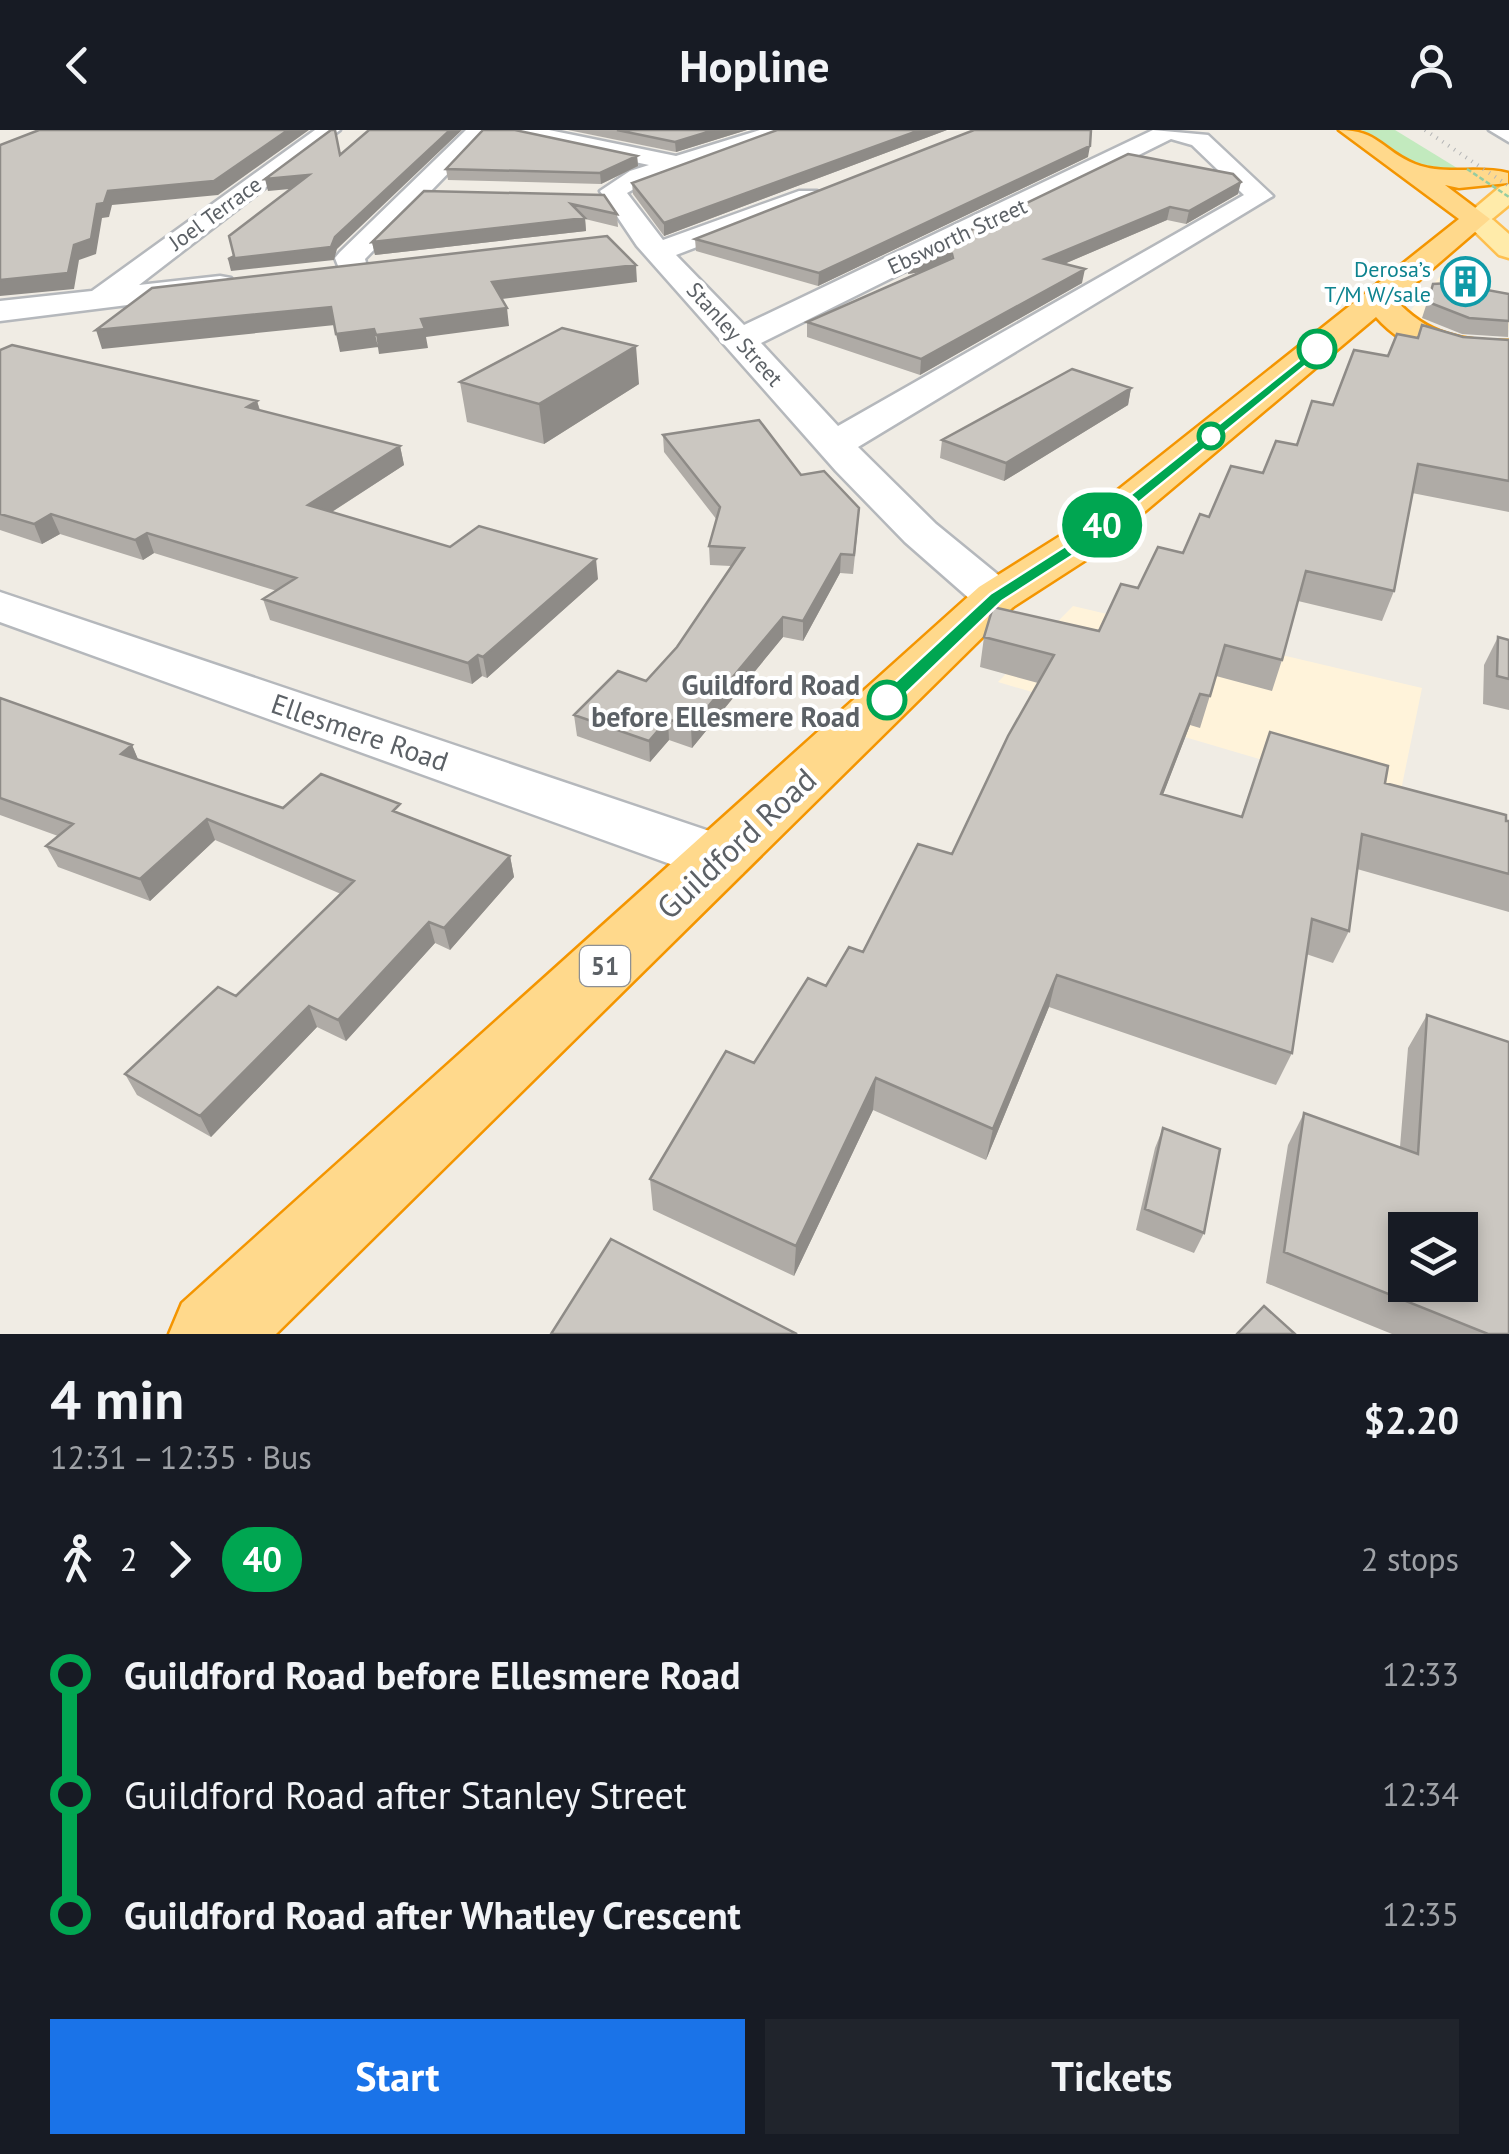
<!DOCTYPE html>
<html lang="en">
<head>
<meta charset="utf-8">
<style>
  :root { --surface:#171b24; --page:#20242c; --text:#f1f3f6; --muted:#9ea1a6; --accent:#1a73e8 }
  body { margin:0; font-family:"PT Sans",sans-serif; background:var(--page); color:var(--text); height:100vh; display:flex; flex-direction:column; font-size:38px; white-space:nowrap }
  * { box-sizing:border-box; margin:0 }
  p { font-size:32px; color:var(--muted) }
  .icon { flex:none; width:55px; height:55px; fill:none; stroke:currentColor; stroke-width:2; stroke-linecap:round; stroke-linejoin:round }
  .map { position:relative; height:1204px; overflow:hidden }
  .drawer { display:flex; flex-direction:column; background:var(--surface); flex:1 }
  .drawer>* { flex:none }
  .badge { padding:0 20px; border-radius:32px; font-size:35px; line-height:65px }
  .controls { position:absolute; left:1388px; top:1082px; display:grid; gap:20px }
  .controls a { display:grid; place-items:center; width:90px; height:90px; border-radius:0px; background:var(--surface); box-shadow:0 5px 15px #0003; font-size:50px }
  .map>.badge { position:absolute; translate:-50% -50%; box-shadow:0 0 0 5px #fff }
  .legs { display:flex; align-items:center; gap:15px; height:110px; padding:0 50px; font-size:32px }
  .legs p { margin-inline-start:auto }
  .overview { display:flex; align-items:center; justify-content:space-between; height:170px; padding:0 50px }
  h1 { font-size:55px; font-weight:800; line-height:75px }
  .cta { display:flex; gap:20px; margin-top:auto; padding:20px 50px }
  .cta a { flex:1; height:115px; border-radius:0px; background:var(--accent); color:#fff; font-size:40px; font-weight:800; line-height:115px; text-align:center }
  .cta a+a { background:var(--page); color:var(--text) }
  ul { padding:0 50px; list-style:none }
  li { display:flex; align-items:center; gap:35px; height:120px; font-size:38px }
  li i { display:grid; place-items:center; width:15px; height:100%; margin:0 12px; background:currentColor }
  li i::after { content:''; width:25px; height:25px; margin:-12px; border:8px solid; border-radius:50%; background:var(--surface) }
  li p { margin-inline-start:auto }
  li:first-child i { background:linear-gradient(#0000 50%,currentColor 0) }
  li:last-child i { background:linear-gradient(currentColor 50%,#0000 0) }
  header { display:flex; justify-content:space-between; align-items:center; height:130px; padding:0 50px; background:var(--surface); font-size:45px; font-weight:800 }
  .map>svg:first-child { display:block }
</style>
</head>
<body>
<header><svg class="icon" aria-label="back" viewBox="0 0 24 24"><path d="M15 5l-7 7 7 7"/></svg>Hopline<svg class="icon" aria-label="person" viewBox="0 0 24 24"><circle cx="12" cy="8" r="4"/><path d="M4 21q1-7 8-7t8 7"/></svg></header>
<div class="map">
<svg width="1509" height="1204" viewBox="0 0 1509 1204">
  <rect width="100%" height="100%" fill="#f0ece4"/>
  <!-- commercial -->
  <path fill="#fff3da" d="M1456,128L1468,130L1509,186V200L1404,188Z
    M1073,476L1422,558L1399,670L998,552Z"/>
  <!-- green -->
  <path fill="#c2eabe" d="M1362,0H1395L1462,41L1410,33Z"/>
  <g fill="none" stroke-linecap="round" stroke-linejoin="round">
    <defs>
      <path id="minor" d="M315,0H340L139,155L220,146L231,148L235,155L231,162L0,191V171L92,161Z
        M466,0H490L365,129L368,140L364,146H342L335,128L340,122Z
        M506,0H549L676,26L760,0H794L648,51L627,63L663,110L799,61H817L821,66L817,71L676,125L744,195L1153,0L1208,5L1273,66L858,317L936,394L1013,457L1020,467L1013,477L996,481L979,477L905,412L836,341L637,116L600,61L630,41L649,35L517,7ZM1171,9L1192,15L1244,65L838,296L761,213Z
        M1489,0H1509V12Z
        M0,462L742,712L751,728L742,744L720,750L698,744L0,492Z"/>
      <path id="major" d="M1509,54V75L1492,89L1509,104V128L1499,125L1462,89L1500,57Z"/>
      <path id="highway" d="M1339,0C1379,0 1382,21 1415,34C1446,46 1477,35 1508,43V53L1459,58L1445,55L1490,89L1396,170C1427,205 1464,212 1509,211V231C1460,233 1410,226 1376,187L1092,426L1013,477L276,1204H169L182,1173L979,457L1060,406L1459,89Z"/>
    </defs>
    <!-- minor casing -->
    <use href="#minor" stroke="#b5b8bc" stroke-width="5"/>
    <!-- major casing -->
    <use href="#major" stroke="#febf4f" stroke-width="5"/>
    <!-- highway casing -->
    <use href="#highway" stroke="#f49500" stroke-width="5"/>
    <!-- minor -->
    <use href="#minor" fill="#fff" fill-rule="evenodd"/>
    <!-- major -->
    <use href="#major" fill="#ffebaa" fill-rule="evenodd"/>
    <!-- highway -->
    <use href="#highway" fill="#ffd98c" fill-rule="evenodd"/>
    <!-- rail -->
    <path stroke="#b4b5b6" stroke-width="4" stroke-dasharray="1 6" stroke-linecap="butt" d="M1425,0L1509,56"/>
    <!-- path-bridge -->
    <path stroke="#96cca1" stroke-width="2.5" stroke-dasharray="5 2.5" stroke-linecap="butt" d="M1467,39L1509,67"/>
  </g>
  <!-- wall -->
  <path fill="#afaba6" d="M568,0H747L676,22Z
    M777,0H947L664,106L633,64L632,53Z
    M1128,24L1238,64L1186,94L1167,90L1064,134L1082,153L920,245L807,207V192L919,142L908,144Z
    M637,26L638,36L601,54L448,50L446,39Z
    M1088,27L818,156L696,121L695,109Z
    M604,65L617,84L618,97L585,89L586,101L375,125L372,112Z
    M1433,154L1509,164L1508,207L1462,204L1422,188Z
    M1422,195L1463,207L1509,210V382L1412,363L1394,461L1382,491L1298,471L1282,530L1272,561L1216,546L1200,598L1190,595L1163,664L1241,687L1270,602L1385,653L1509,691V782L1357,739L1349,801L1333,833L1306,824L1292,923L1276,955L1049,877L986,1030L873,980L794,1146L653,1080L650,1049L754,933L826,856L863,822L952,724L1038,553L980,537L984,507L1099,501L1138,458L1183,423L1209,387L1297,315L1333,275L1388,226L1418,208Z
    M0,220L257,271L260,280L400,316L404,335L332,382L450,417L598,449L487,548L482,546L472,554L270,490L263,469L277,461L154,423L143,430L60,404L42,414L0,400Z
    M460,252L639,254L544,314L467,292Z
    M1131,258L1128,275L1004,351L940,328L942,310Z
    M663,305L801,345L858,396L853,444L840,443L803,511L783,507L692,618L669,610L650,632L577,606L574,585L646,551L677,517L731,436L710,435L709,416L717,390L664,322Z
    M1498,507L1509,510V580L1483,574L1484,535Z
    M0,568L132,615L138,630L283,678L403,684L510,726L514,747L450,820L435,813L346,911L317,897L211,1007L137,965L125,944L236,866L341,764L215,710L150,771L58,737L46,716L58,706L0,685Z
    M1427,885L1509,1204H1392L1266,1153L1288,1015L1304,983L1400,1017L1408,918Z
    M1163,998L1204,1103L1194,1123L1136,1100L1155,1018Z"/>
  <!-- shaded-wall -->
  <path fill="#8e8b87" d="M288,0H309L218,65L112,75L109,87L102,88L96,124L79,130L74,159L0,166V150L74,115L97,74L108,61Z
    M450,0H462L337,119L334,130L231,141L228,129L335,107Z
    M714,0H747L676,22L675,12Z
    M920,0H947L664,106V93Z
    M1090,16L1088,27L818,156L819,143Z
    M637,26L638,36L601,54L600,43Z
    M309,45L312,57L268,61L265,49Z
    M1241,52L1238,64L1186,94L1189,81Z
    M1170,77L1167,90L1043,143L1045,129Z
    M585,88L586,101L375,125L372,112Z
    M952,124L950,138L908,144L909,130Z
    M636,135L637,152L494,170L492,152Z
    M1085,139L1082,153L920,245L921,229Z
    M331,177L335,195L102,219L96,200Z
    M507,178L509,196L426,207L428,218L379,224L376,205L421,189Z
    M374,199L378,217L340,222L336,204Z
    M636,216L639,254L544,314L539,274Z
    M1131,258L1128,275L1004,351L1006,333Z
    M257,271L262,289L247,277Z
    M400,316L404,335L313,394L308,375Z
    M51,384L60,404L42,414L34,394Z
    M147,403L154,423L143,430L135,410Z
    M841,424L840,443L803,511V491Z
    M596,429L598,449L487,548L483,527Z
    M783,487V507L692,618L691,597Z
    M478,525L482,546L472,554L468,533Z
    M1200,564L1190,595L1151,696L1161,664Z
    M668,589L669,610L650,632L649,611Z
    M132,615L141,636L121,624Z
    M207,689L215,710L150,771L140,749Z
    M510,726L514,747L450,820L444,798Z
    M429,792L435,813L346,911L338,890Z
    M1057,845L1049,877L986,1030L993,999Z
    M309,876L317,897L211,1007L200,986Z
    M876,948L873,980L794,1146L796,1116Z"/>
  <!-- building -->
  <path fill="#cbc7c1" stroke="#8e8b87" stroke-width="2.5" fill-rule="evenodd" d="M39,0H288L214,51L108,61L104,73L97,74L91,109L74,115L68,143L0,150V15Z
    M331,0H335L340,25L369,0H450L335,107L331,117L228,129L234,126L229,106L309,45L265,49Z
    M483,0H515L637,26L600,43L446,39Z
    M617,0H714L675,12Z
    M777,0H920L664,93L632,53Z
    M974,0H1091L1090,16L819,143L695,109Z
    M1128,24L1233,44L1241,52L1189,81L1170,77L1045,129L1085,139L921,229L807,192L953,128L952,124L909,130Z
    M424,61L604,65L617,84L571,74L585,88L372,112Z
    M607,106L636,135L492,152L507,178L421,189L425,199L376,205L374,199L336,204L331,177L96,200L152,158Z
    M1486,151L1487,160L1509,164V191L1469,188L1428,172L1433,154Z
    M1422,195L1463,207L1509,210V351L1418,334L1394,461L1306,441L1282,530L1225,515L1210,566L1200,564L1161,664L1242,687L1270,602L1388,636L1385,653L1506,685V691H1509V744L1362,704L1349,801L1312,789L1292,923L1057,845L993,999L876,948L796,1116L650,1049L726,921L754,933L808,848L826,856L849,817L863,822L918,714L952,724L1008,606L1054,525L984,507L993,477L1099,501L1121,454L1138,458L1158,417L1183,423L1200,384L1209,387L1231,336L1263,343L1276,311L1297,315L1312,271L1333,275L1354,220L1388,226L1397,204L1418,208Z
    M562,198L636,216L539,274L460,252Z
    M12,215L257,271L247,277L400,316L308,375L450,417L479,396L596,429L483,527L478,525L468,533L263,469L296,448L147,403L135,410L51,384L34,394L0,384V220Z
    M1072,239L1131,258L1006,333L942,310Z
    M759,290L801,345L824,341L859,378L854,425L841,424L803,491L783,487L691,597L668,589L649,611L574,585L618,541L646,551L677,517L744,418L709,416L720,377L663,305Z
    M1498,507L1509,510V549L1497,546Z
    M0,568L132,615L121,624L283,678L321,644L400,674L393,681L510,726L444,798L429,792L338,890L309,876L200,986L125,944L218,857L236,866L354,751L207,689L140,749L46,716L73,694L0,668Z
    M1427,885L1509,912V1204H1488L1284,1122L1304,983L1418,1024ZM1405,1100H1460V1155H1405Z
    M1163,998L1220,1019L1204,1103L1145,1079Z
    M611,1109L797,1204H551Z
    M1264,1176L1295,1204H1237Z"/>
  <!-- line-1 -->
  <path fill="#00a651" stroke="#fff" stroke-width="2.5" d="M1317,216L1322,222L1081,420L1002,471L894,575H880V566L990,464L1070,413Z"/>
  <!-- icons -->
  <defs>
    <symbol id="building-ring" viewBox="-11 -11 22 22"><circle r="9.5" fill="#fff" stroke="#0f9aa8" stroke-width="1.5"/><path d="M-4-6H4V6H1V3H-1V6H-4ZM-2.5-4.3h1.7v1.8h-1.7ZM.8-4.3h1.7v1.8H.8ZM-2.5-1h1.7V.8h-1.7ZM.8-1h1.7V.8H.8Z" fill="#0f9aa8"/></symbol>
  </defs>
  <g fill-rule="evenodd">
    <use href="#building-ring" x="1438" y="124" width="55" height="55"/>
  </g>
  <!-- markers -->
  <g fill="#fff" stroke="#00a651" stroke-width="5">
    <circle cx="1317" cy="219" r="18"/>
    <circle cx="1211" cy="306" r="12"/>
    <circle cx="887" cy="570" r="18"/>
  </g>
  <g text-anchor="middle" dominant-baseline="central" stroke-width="8" stroke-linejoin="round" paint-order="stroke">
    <!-- far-street labels -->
    <g font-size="22" fill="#5c6166" stroke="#fff">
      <text transform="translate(215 83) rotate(-36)">Joel Terrace</text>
      <text transform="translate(957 106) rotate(-25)">Ebsworth Street</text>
      <text transform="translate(735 204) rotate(48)">Stanley Street</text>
    </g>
    <!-- far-culture labels -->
    <g font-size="22" fill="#0d838f" stroke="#fff" text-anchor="end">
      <text x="1431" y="139">Derosa’s<tspan x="1431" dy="25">T/M W/sale</tspan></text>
    </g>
    <!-- shield labels -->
    <rect fill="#fff" stroke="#8d9094" stroke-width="2.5" x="580" y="816" width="50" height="40" rx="8"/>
    <g font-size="25" font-weight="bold" fill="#5c6166">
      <text x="605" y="836">51</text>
    </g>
    <!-- stop labels -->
    <g font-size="28" font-weight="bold" fill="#5c6166" stroke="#fff" text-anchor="end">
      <text x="860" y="554">Guildford Road<tspan x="860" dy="32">before Ellesmere Road</tspan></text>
    </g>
    <!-- street labels -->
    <g font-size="28" fill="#5c6166" stroke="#fff">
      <text transform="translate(360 602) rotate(19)">Ellesmere Road</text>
    </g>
    <!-- near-street labels -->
    <g font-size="32" fill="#5c6166" stroke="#fff">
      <text transform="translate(736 713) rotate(-43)">Guildford Road</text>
    </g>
  </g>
</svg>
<div class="controls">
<a><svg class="icon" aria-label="layers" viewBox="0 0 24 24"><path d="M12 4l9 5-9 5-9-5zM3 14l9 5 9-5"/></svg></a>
</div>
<b class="badge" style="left:1102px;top:395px;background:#00a651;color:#fff">40</b>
</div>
<section class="drawer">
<div class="overview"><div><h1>4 min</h1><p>12:31 – 12:35 · Bus</p></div><b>$2.20</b></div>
<div class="legs"><svg class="icon" aria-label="walk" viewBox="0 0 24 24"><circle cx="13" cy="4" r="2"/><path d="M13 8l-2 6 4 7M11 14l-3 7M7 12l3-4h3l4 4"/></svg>2<svg class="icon" aria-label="forward" viewBox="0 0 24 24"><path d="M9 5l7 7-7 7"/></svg><b class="badge" style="background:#00a651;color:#fff">40</b><p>2 stops</p></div>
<ul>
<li><i style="color:#00a651"></i><b>Guildford Road before Ellesmere Road</b><p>12:33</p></li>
<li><i style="color:#00a651"></i><span>Guildford Road after Stanley Street</span><p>12:34</p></li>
<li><i style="color:#00a651"></i><b>Guildford Road after Whatley Crescent</b><p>12:35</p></li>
</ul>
<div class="cta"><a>Start</a><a>Tickets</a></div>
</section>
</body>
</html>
